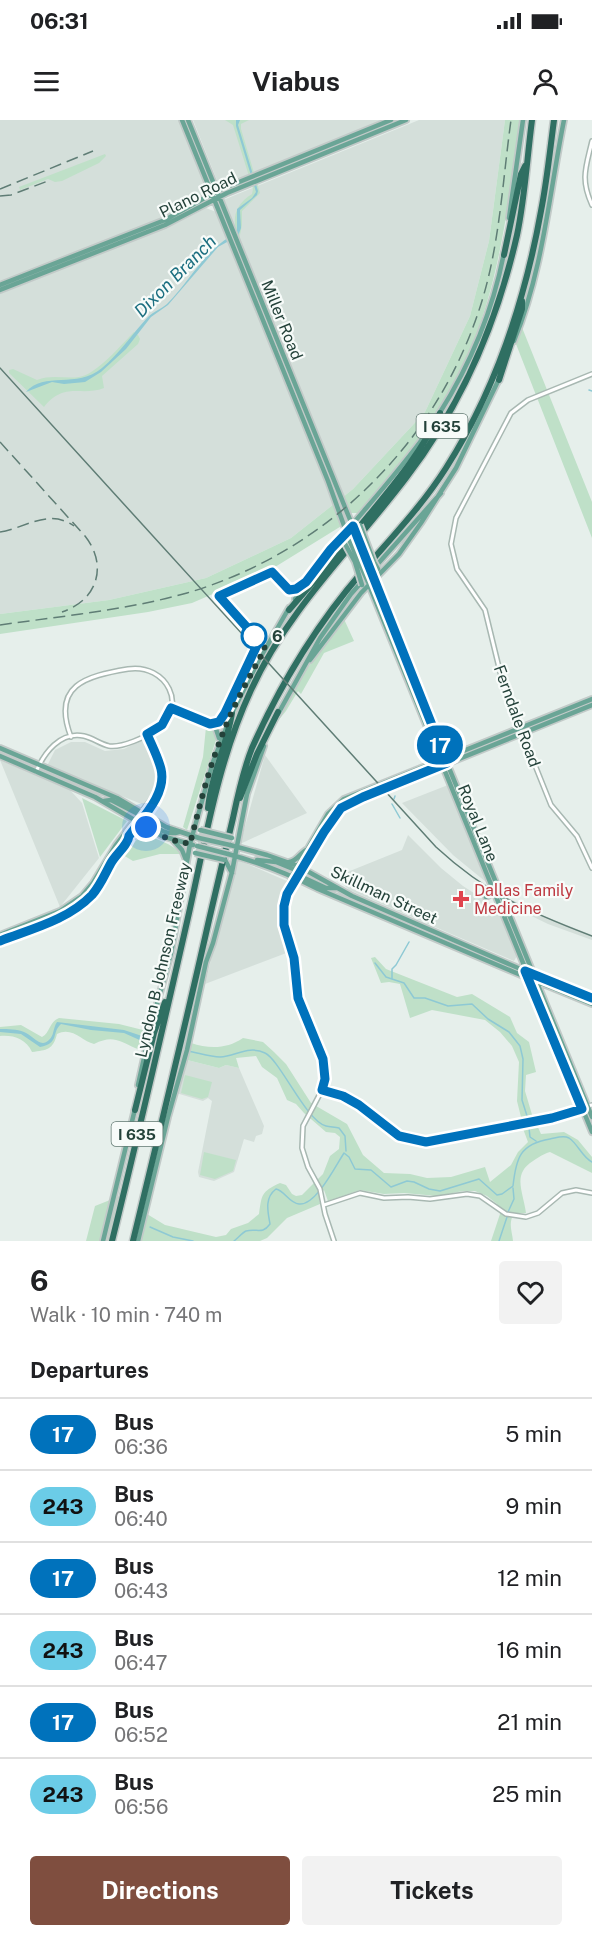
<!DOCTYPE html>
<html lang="en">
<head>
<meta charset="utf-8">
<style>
  :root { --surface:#fff; --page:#f2f2f2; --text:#202124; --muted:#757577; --line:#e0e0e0; --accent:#7f4e3f }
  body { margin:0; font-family:"Public Sans",sans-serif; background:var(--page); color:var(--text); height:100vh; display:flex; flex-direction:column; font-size:22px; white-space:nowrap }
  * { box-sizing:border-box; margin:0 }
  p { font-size:20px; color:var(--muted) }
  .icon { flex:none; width:33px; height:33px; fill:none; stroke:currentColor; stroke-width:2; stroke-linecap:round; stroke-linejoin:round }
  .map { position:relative; height:1121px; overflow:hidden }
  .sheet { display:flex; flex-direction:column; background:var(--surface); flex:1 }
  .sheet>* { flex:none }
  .badge { padding:0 12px; border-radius:20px; font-size:21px; line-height:39px }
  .you { position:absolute; width:30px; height:30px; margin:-15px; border:4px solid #fff; border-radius:50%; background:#1a73e8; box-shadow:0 0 0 9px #1a73e833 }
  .map>.badge { position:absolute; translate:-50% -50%; box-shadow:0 0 0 3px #fff }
  h2 { padding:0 30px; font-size:22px; line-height:54px }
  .round { display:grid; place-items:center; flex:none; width:63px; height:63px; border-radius:6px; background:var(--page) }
  .summary { display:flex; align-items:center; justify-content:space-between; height:102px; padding:0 30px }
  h1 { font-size:28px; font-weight:700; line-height:45px }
  .button { display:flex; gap:12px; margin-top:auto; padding:12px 30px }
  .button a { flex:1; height:69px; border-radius:6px; background:var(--accent); color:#fff; font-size:24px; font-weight:700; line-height:69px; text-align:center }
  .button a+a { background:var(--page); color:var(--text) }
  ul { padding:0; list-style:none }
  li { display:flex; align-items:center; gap:18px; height:72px; padding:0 30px; border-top:2px solid var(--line) }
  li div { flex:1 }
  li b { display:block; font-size:22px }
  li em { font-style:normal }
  li .badge { min-width:66px; font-weight:700; text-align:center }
  .status { display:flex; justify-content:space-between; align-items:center; height:42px; padding:0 30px; background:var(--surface); direction:ltr }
  .status svg { height:16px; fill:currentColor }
  header { display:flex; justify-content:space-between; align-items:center; height:78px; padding:0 30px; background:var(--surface); font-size:27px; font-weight:700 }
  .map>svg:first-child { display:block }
</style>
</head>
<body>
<div class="status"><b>06:31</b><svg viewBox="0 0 49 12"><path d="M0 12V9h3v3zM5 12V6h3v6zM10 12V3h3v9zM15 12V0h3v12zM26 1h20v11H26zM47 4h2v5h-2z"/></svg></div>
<header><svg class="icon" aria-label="menu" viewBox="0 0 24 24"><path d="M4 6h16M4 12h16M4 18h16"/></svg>Viabus<svg class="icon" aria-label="person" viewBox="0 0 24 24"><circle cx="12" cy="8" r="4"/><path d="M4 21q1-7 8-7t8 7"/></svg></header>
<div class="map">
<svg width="592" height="1121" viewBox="0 0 592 1121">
  <rect width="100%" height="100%" fill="#e6efeb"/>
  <!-- built -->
  <path fill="#d4dfda" d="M0,0H179L207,71L185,86L155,101L0,162Z
    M193,0H382L220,68Z
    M419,0H505L489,121L470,196L425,292L353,369L343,377L223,80Z
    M206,88L216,92L334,384L291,418L206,458L109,480L0,494V174L177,103Z
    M144,619L159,654L160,660L157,667L144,685L47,646L55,630L71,622H85L105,631L124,629Z
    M265,635L307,693L240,724Z
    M0,640L70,670L82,683L99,738L60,787Z
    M448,665L486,762L453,735L402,683Z
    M408,715L441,748L463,766L497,788L517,836L514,841L349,770L344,765L340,755L402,730Z
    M236,739L289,762L283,773L279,807L289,832L205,864Z
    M504,776L541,795L592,815V820L548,804L507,784Z
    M187,940L219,948L226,945L239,948L264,1006L262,1014L256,1016L254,1022L244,1019L234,1052L214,1061L199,1057L198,1052L212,981L208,978L203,981L176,973Z"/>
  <!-- green -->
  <path fill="#bfe0c8" d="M225,0H249L241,4V9L260,73L242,91V105L239,120C231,100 234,85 252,74L253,69L233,5Z
    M505,0H520C506,100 497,192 445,281C420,322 388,357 358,393H349L343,377L353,369L425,292L470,196L489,121Z
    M105,34L106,36L99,43L62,61L55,62L48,59L20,70L19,67Z
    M521,205L592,382V418L516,224Z
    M134,212L138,215L140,219L138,224L102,256L104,268C81,277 65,261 44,287L9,253V250L13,249L37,260C52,254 65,259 79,257C96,255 122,224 134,212Z
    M334,384L343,405L275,447L192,483L148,492L0,514V494L109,480L206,458L291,418Z
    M344,499L354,521L324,533L301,574L298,571L286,591L277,602L303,554Z
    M206,607C214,610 217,612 216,620L187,710L183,707L203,637Z
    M82,678L127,701L100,737Z
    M143,713C156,720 172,723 181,734H160L133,741L123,735Z
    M375,837L386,849L457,877L472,874L510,897L517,913L529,922L536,952L526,955L525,971L533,998L522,1001L517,981L519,942L512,926L500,912L485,900L432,890L410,898L400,864L389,862L381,863L371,838Z
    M59,898L119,904L159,914L155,930C149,930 141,931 135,928C118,920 112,915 94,924C82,921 72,906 57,914C53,930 47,930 32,932C26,919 14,915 0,916V907L21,905L42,917C50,913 49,902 59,898Z
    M243,918L263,922L274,932L286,944L311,983L347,1004L363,1035L384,1053L410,1054L427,1058L451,1057L485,1047L490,1062L511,1045L518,1032L528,1022L522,1006L536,1003L541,1014L564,1012L578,1020L592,1037V1053L550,1032C543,1034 539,1037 533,1041C512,1054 523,1071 526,1093H514C508,1104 512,1110 513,1121H491L500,1094L497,1084L487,1076L475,1071H463L437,1076L404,1073L384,1074L360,1070L328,1081L324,1070L319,1076L320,1084L287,1098L267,1118L260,1121H141V1119L133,1116L138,1092L146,1097L147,1094L165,1105L216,1117L226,1115L231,1109L248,1103L259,1094C262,1074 261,1072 280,1063L286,1065L292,1074L296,1076L302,1075L323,1054L330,1036L339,1029L340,1017L335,1013L326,1012L304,993L296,984L287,980L277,958L262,947L256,936L236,938L239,948L226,945L219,948L187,940L191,923C209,929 227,929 243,918Z
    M185,955L212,962L208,977L202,979L181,973Z
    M204,1032L236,1040L233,1051L215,1059L200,1055Z
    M120,1076L111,1121H86L95,1086Z"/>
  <!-- water -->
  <path fill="#8ec9d4" d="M236,0H240L238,5L258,71L257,75L240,90L241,108L238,116L218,127L168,185L151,197L126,229L101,252L85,262L64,264L52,262L26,272C44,251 77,269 102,248C120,233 132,214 148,197C153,192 161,189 167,184C191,160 205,128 237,113V89L252,78L256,72L236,6Z
    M57,902L124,910L145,917L144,922L124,913L91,910L61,904C51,913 60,923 40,927L21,914L0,912V909C8,909 17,909 24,912C33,915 40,929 49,920C54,916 53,908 57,902Z"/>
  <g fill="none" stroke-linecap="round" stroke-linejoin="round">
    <!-- stream -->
    <path stroke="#8ec9d4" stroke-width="1.5" d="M589,270L592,271
      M394,679L395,676
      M392,684L400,698
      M375,843L386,857L404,863L414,878H425L448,886L472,884L488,899L509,912L520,926L523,939L522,980L528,999L530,1017L536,1021
      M392,859V849L396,845L409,822
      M188,931C199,933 210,937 220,937C236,936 249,925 265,933C280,940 306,1001 326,1006C330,1007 335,1007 339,1008L345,1016L346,1031
      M508,1092L514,1079L513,1068
      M150,1107L173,1117L193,1121
      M234,1121C238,1118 242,1113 246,1111C257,1108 262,1115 270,1104C268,1092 264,1078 276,1069C285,1071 289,1083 299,1084C316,1086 336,1045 344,1033L349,1037L355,1049L371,1050L391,1067L407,1061L414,1062L429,1069L440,1071L479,1059L497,1075L502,1074L513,1066C516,1038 520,1024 550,1019C556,1018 563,1015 569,1018C578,1024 582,1037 592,1042
      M499,1121L507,1097"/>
    <defs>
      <path id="minor" d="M592,21C586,47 580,59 592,85
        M592,254L528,280L511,293L456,398L451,424L457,449L485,490L504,568L551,685L577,716L592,748
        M36,652C44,633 60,611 84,616C93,618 100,624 109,626C122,628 146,617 157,609C189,588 167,543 128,549C86,556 51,565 71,617
        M141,692L152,678L156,676
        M145,695C170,662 161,649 147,614
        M292,756L284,775V805L295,844L298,878L320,931L325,949L322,970L303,1006L302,1028L308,1047L320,1069L325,1094L334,1121
        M285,780L296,759
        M322,970L343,976L359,985L399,1016L426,1022L563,996L592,985
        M324,1085L360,1073L384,1078L408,1077L430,1079L467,1074L480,1076L506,1094L526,1097L538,1093L562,1073L576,1070L592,1073"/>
      <path id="major" d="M182,0L328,361L347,414
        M188,0L353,407
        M509,98L523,0
        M0,165L165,100L217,71L391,0
        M0,170L165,105L227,73L406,0
        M514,221C543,150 549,75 564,0
        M439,294C470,245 493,190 504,133
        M375,458L389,499L447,643L592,997
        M369,465L592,1012
        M295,479C334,420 385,371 426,314
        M310,540L361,473L399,434L421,403L456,348L500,257
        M278,594L320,518L351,474L441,373
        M219,618L215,606L222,605L227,600
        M0,628L117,678L166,707L199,718
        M0,636L95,677L162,716L193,725
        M104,681L111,680L140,695
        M135,700C152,698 160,718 179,712
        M128,720L129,715L140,702
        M173,720L182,730L186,740
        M230,725L267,735L298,746L352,776L525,851
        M228,734C261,743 287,753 318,769L528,858
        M225,740L232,753
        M257,740L276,742L298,751
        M289,742C298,741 300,732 308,729
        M298,755L326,768H337
        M292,756L328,694L344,679L592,579
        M297,758L330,702L345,685L592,585
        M486,777L490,775L492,770
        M0,815L60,791L82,776L93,763L116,725L141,692
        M0,821L62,797L80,786L97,768L123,726L142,708L146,707
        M533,854L592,878
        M536,861L592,884
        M138,965L152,902L171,833L190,724L213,642L232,593L259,540L289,488
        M103,1121L135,989
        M138,1121L168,997L187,930L206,842L213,823L232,752L247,674L264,626"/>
      <path id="highway" d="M504,135L521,54L525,46
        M499,260L522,189V181
        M289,490C316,459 343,427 369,395C396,362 422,331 440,293
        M240,678L257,634L278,592
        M208,688C211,655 227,625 232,593
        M135,990L154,913L165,882
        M112,1121C139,1012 164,903 189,793C206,717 218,641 251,570C288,489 353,428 406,358C461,286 497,203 517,115C525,77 527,38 532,0
        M133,1121C159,1014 185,907 209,800C217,766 225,732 233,698C238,674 243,651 252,628C280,565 317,504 362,452C391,418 422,386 446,348C495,271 525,180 541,91C547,61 550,30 554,0"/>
    </defs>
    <!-- minor casing -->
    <use href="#minor" stroke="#a8b8b2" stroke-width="6"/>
    <!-- major casing -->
    <use href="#major" stroke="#c2cac8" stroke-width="8"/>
    <!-- highway casing -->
    <use href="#highway" stroke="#c2cac8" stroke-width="9"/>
    <!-- minor -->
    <use href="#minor" stroke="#fff" stroke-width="3"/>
    <!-- major -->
    <use href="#major" stroke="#6aa596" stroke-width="4.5"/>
    <!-- highway -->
    <use href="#highway" stroke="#2f6f62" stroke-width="6"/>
    <!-- tram -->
    <path stroke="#5f7d75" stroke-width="1.5" d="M0,248L436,727C487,774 529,792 592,816"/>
    <!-- rail -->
    <path stroke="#5f7d75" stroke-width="1.5" stroke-dasharray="12 6" stroke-linecap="butt" d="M0,69L93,31
      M0,76L11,75L48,61
      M0,322L85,416C108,445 98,480 62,492
      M0,412C26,408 48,388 74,406
      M0,505C62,496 127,490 187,473C330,431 443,317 484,174C500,118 503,58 511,0"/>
    <defs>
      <path id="major-bridge" d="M360,405L374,442L378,449
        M354,409L374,456
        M348,417L368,462
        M344,422L355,442L362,465
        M200,710L232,718
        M199,718L230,725
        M197,726L228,734
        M195,733L225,740"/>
    </defs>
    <!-- major-bridge casing -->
    <use href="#major-bridge" stroke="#c2cac8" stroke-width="8" stroke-linecap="butt"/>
    <!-- major-bridge -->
    <use href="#major-bridge" stroke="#6aa596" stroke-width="4.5"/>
  </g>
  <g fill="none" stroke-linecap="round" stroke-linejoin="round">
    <defs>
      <path id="line" d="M0,821C31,809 68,800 92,775C100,766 105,754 111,743C116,734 128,725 129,716C142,698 167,674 161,649C158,637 152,626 147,614L162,605L171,588L210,604L219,602L225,593L259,521L219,476L272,452L289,470L296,469L306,462L331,429L353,406L447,643L363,677L341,688L324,712L287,774L284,786V805L294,838L298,878L323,939L325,959L322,970L343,976L359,985L399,1016L426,1022L552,998L582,989L525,851L592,878"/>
    </defs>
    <!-- line casing -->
    <use href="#line" stroke="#fff" stroke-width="14"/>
    <!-- line -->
    <use href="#line" stroke="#0072bc" stroke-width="9"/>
    <!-- walk -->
    <path stroke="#24423a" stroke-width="6" stroke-dasharray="0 10.8" d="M146,707L168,719L190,724C199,689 207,654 220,621C231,589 249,558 265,528L254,516"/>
  </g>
  <!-- markers -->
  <circle fill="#fff" stroke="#0072bc" stroke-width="3" cx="254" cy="516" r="12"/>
  <path fill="#e0444e" stroke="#f7fbf9" stroke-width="2" d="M458 770h6v6h6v6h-6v6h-6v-6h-6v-6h6z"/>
  <g text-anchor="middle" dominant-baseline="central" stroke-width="4.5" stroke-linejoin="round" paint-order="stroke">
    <!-- shield labels -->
    <g fill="#f7fbf9" stroke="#637a73" stroke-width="1.5">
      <rect x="416.5" y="294" width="51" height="24" rx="4.5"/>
      <rect x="111.5" y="1002" width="51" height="24" rx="4.5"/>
    </g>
    <g font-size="15" font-weight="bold" fill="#24423a">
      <text x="442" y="306">I 635</text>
      <text x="137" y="1014">I 635</text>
    </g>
    <!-- street labels -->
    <g font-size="16" fill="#24423a" stroke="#f7fbf9">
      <text transform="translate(198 75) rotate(-26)">Plano Road</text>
      <text transform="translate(282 200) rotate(68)">Miller Road</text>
      <text transform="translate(517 596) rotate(70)">Ferndale Road</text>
      <text transform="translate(478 703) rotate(68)">Royal Lane</text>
      <text transform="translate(384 775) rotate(25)">Skillman Street</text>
      <text transform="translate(163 840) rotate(-77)">Lyndon B Johnson Freeway</text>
    </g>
    <!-- stop labels -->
    <g font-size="16" font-weight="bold" fill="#24423a" stroke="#f7fbf9" text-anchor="start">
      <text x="272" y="516">6</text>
    </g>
    <!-- health labels -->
    <g font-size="16" fill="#be3a42" stroke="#f7fbf9" text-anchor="start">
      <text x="474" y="770">Dallas Family<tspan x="474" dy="18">Medicine</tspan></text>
    </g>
    <!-- water labels -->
    <g font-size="18" font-style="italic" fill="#1c6f80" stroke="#f7fbf9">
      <text transform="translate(175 156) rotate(-45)">Dixon Branch</text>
    </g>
  </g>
</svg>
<div class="you" style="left:146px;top:707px"></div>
<b class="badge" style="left:440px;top:625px;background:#0072bc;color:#fff">17</b>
</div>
<section class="sheet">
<div class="summary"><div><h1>6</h1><p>Walk · 10 min · 740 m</p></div><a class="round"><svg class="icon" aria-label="heart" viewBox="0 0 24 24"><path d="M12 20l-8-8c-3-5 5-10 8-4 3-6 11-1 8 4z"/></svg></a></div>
<h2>Departures</h2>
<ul>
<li><span class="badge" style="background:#0072bc;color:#fff">17</span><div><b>Bus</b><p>06:36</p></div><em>5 min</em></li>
<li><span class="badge" style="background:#6bcce7;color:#111">243</span><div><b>Bus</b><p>06:40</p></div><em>9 min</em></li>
<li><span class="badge" style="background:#0072bc;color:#fff">17</span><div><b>Bus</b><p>06:43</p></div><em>12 min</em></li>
<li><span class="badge" style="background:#6bcce7;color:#111">243</span><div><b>Bus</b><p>06:47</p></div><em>16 min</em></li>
<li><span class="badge" style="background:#0072bc;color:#fff">17</span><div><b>Bus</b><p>06:52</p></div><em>21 min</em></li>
<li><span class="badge" style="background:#6bcce7;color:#111">243</span><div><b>Bus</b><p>06:56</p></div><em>25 min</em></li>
</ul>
<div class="button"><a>Directions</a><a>Tickets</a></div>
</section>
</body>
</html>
